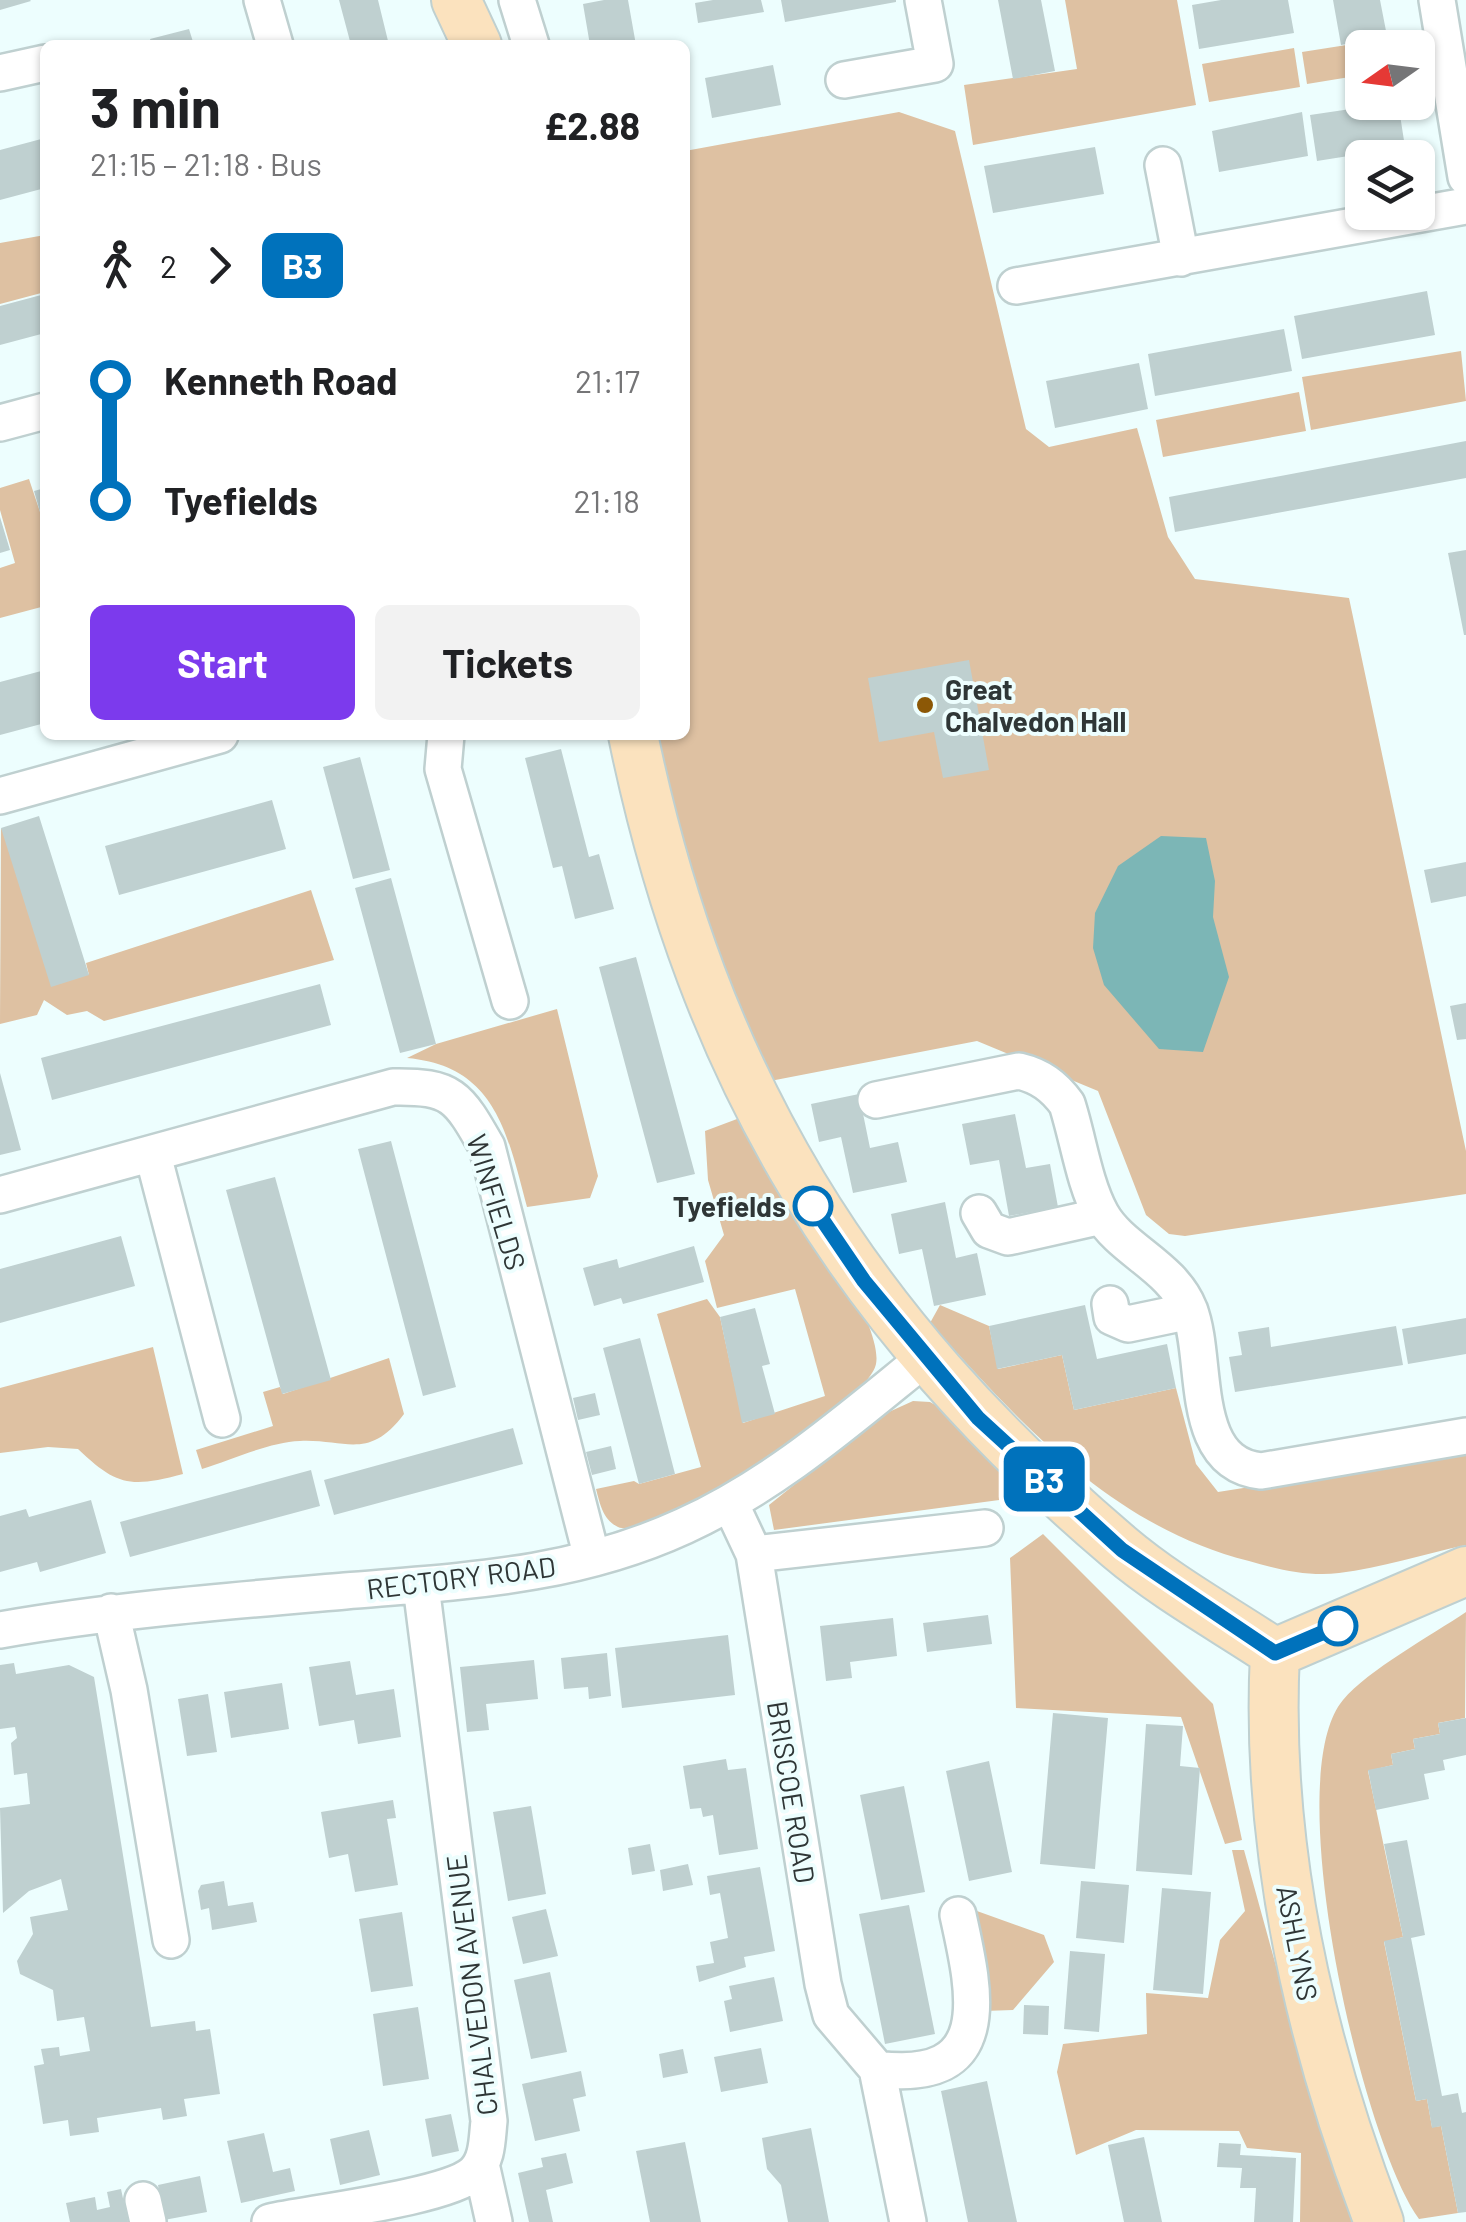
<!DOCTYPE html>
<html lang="en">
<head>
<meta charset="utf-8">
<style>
  :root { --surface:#fff; --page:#f2f2f2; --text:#202124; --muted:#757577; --accent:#7c3aed }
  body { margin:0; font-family:Barlow,sans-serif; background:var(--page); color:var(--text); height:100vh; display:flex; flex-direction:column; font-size:38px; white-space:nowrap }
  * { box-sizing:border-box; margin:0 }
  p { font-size:32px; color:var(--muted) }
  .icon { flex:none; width:55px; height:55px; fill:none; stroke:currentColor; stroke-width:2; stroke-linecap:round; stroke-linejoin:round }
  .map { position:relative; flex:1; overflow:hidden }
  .side { position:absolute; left:40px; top:40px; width:650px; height:700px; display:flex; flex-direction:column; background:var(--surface); border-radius:15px; box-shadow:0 2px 8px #0004 }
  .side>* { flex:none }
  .badge { padding:0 20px; border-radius:15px; font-size:35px; line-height:65px }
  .needle { width:65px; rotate:256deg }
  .controls { position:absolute; left:1345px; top:30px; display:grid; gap:20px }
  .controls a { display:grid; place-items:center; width:90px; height:90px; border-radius:15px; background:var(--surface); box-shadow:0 2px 8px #0004; font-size:50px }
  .map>.badge { position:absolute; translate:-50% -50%; box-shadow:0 0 0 5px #fff }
  .legs { display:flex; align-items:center; gap:15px; height:110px; padding:0 50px; font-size:32px }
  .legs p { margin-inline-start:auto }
  .head { display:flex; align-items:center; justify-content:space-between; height:170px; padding:0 50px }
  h1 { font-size:55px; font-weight:700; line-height:75px }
  .button { display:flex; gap:20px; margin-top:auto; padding:20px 50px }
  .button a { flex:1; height:115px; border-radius:15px; background:var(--accent); color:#fff; font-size:40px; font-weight:700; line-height:115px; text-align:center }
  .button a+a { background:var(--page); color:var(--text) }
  ul { padding:0 50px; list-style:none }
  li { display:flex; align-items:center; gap:35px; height:120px; font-size:38px }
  li i { display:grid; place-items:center; width:15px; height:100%; margin:0 12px; background:currentColor }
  li i::after { content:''; width:25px; height:25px; margin:-12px; border:8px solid; border-radius:50%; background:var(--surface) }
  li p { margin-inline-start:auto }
  li:first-child i { background:linear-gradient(#0000 50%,currentColor 0) }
  li:last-child i { background:linear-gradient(currentColor 50%,#0000 0) }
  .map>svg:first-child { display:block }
</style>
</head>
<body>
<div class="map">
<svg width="1466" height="2222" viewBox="0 0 1466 2222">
  <rect width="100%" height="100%" fill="#edfefe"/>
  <!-- green -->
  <path fill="#dec1a2" d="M1065,0H1177L1196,105L973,145L964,85L1077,69Z
    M1404,36L1406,47L1362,48V75L1307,84L1302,52Z
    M1294,48L1300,87L1209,102L1202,64Z
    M899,112L955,131L1026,429L1049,447L1137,428L1168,537L1195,579L1349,598L1466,1151V1194L1185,1236L1169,1234L1146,1215L1098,1091L977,1041L765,1082L693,911L657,735H685V151Z
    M45,235V292L0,304V243Z
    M1461,351L1466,401L1311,430L1302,377Z
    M1299,392L1306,431L1163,457L1156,420Z
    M29,479L45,527V606L0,618V568L15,563L0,510V488Z
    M1,828L89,975L86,963L311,890L334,960L104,1021L87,1011L67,1015L44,1000L37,1015L0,1024Z
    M557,1009L598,1176L590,1198L527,1207C507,1133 496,1066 407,1058L436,1044Z
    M745,1116C773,1162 885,1318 876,1364C867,1406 659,1544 618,1527C603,1520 600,1504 596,1489L634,1481L639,1484L701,1467L657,1314L707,1299L720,1317L743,1423L825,1396L795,1289L717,1308L705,1261L724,1235L708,1180L705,1131Z
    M940,1305L989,1326L998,1369L1062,1355L1074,1410L1176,1388L1196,1464L1218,1492L1466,1453V1545C1424,1554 1381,1568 1339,1573C1309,1577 1277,1569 1249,1561C1113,1527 1021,1424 930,1323Z
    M153,1347L183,1474C130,1488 117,1486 78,1449L48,1447L0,1453V1388Z
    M389,1358L404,1414C369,1461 346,1439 300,1441C269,1442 232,1460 202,1469L196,1450L273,1426L263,1392L280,1387L283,1394Z
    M913,1401L930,1402L946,1411L1030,1496L774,1530L769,1505L880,1416Z
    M1043,1534L1213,1704L1242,1840L1225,1844L1181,1717L1016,1708L1010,1558Z
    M1466,1612L1465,1718L1438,1723L1440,1734L1413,1739L1415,1749L1391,1754L1393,1765L1368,1771L1403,1937L1384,1942L1416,2101L1427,2099L1432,2127L1441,2126L1458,2213L1419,2219C1362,2141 1278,1777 1343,1700C1368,1670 1432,1635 1466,1612Z
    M1232,1850H1244L1300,2053L1354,2222H1300L1301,2153L1247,2148L1239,2131L1136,2130L1076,2155L1057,2072L1063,2044L1147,2034L1146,1993L1208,1998L1220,1940L1245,1911Z
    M963,1906L1044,1935L1054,1962L1013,2010L984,2011Z"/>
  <!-- water -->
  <path fill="#7cb6b6" d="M1161,836L1206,838L1215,881L1213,917L1229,977L1203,1052L1159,1049L1104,985L1093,948L1095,913L1118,866Z"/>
  <!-- building -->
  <path fill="#bfd0d0" d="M0,0H30L31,1L0,10Z
    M339,0H378L389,45H351Z
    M604,0H628L636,45H590L583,4Z
    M713,0H761L764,12L698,23L695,3Z
    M781,0H896V2L785,22Z
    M998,0H1041L1055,71L1013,79Z
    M1221,0H1288L1294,33L1199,49L1192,5Z
    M1333,0H1380L1387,36L1341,45Z
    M189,29L194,45H152L150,39Z
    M773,65L781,105L712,118L705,78Z
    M1398,102L1405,147L1317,161L1310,115Z
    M1302,112L1308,156L1219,172L1212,131Z
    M45,138V188L0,200V150Z
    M1095,147L1104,194L993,213L984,166Z
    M1427,291L1435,335L1302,359L1294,316Z
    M45,294V333L0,345V306Z
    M1284,329L1292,371L1155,396L1148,354Z
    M1139,363L1148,409L1055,428L1046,381Z
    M1466,441V478L1175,532L1169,497Z
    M45,488V526H44L34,491Z
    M0,517L10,550L0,553Z
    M1466,550V635H1464L1448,553Z
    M969,660L989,770L943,778L934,732L879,742L868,678Z
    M45,670V723L0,735V682Z
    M561,749L589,857L599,854L614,909L575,919L562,866L553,868L525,758Z
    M360,757L390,870L353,879L323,767Z
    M272,800L286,849L119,895L105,846Z
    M39,816L89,975L51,987L1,828Z
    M1466,862V896L1431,903L1424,870Z
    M391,878L436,1044L400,1053L355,888Z
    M636,957L695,1174L657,1183L599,967Z
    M320,984L331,1025L52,1100L41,1058Z
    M1466,1003V1039L1457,1040L1450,1006Z
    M0,1073L21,1150L0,1155Z
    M859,1094L870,1148L898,1142L907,1182L853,1193L841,1137L819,1142L811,1104Z
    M1015,1114L1026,1168L1050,1164L1058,1207L1009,1216L999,1160L970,1165L962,1124Z
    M391,1141L456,1387L423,1396L358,1149Z
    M275,1177L331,1380L282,1394L226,1190Z
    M945,1202L956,1258L977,1253L986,1295L934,1306L922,1249L899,1254L891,1214Z
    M121,1236L135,1286L0,1323V1269Z
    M694,1246L704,1282L623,1304L621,1298L594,1306L583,1268L617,1259L619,1268Z
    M1085,1305L1097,1359L1167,1344L1176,1388L1074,1410L1062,1355L997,1369L989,1326Z
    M755,1308L770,1364L762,1366L775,1414L742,1423L720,1317Z
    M1466,1318V1354L1408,1364L1402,1329Z
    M1396,1326L1403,1365L1235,1392L1229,1357L1242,1355L1238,1332L1269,1327L1271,1347Z
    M640,1338L675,1474L639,1484L603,1348Z
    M595,1393L600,1415L578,1420L573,1398Z
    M513,1428L523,1464L334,1515L324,1480Z
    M611,1446L616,1469L592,1475L586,1452Z
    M311,1470L320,1506L130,1557L120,1522Z
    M91,1500L106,1553L40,1572L37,1562L0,1572V1516L26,1509L29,1517Z
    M988,1615L992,1644L927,1652L923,1623Z
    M893,1618L897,1656L850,1662L852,1678L826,1681L820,1626Z
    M728,1635L735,1695L622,1708L615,1648Z
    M607,1653L611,1696L589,1699L588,1687L564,1689L561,1658Z
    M534,1660L538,1699L486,1704L489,1730L467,1732L460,1667Z
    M350,1661L356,1695L394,1689L401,1737L358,1744L354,1720L319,1726L309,1667Z
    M14,1663L16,1674L69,1665L94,1677L151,2027L195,2021L196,2031L210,2029L220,2094L184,2099L187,2116L163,2120L161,2108L97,2118L99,2132L70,2136L68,2120L43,2124L34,2066L44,2064L41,2049L59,2047L60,2056L90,2051L84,2017L57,2021L53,1990L20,1974L17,1961L33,1934L30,1917L68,1910L61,1879L29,1891L3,1913L0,1808L30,1804L27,1773L14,1775L11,1743L17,1738L15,1727L0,1729V1665Z
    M282,1683L289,1729L231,1738L224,1692Z
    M208,1694L217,1752L187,1756L178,1699Z
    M1053,1713L1108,1718L1095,1869L1040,1864Z
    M1466,1718V1755L1443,1760L1445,1770L1424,1774L1429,1799L1376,1810L1368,1770L1393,1765L1391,1754L1415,1749L1413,1739L1440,1734L1438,1723Z
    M1146,1724L1183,1726L1180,1766L1200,1768L1192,1875L1136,1871Z
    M726,1759L728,1770L746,1768L758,1849L719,1855L713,1815L703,1817L701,1808L690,1809L683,1766Z
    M989,1761L1012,1872L969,1881L946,1771Z
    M904,1786L925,1892L881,1900L860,1795Z
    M393,1800L396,1818L387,1819L398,1885L355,1892L348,1854L329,1858L321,1812Z
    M531,1806L546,1894L508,1901L493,1812Z
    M1407,1840L1425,1935L1411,1938L1442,2096L1458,2093L1462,2113L1466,2112V2212L1458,2213L1441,2126L1432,2128L1427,2099L1416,2101L1384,1941L1403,1937L1384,1844Z
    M650,1844L655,1871L632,1875L628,1848Z
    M688,1864L693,1885L663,1891L660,1870Z
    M760,1867L775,1951L744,1957L746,1967L699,1982L696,1966L714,1963L710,1942L728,1938L720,1893L710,1895L707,1876Z
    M224,1881L228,1906L253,1902L257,1922L212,1930L209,1908L201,1910L198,1891L201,1885Z
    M1081,1881L1129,1885L1124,1943L1076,1938Z
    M1162,1888L1211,1892L1203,1994L1153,1990Z
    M909,1905L935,2034L885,2044L859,1914Z
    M546,1909L558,1956L523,1964L512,1917Z
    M402,1912L413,1986L371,1992L359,1919Z
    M1070,1951L1105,1954L1099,2032L1064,2029Z
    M550,1972L567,2052L531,2059L514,1980Z
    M774,1977L783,2021L730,2032L724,2001L732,1999L729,1986Z
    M1024,2005L1049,2006L1048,2035L1023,2034Z
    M418,2007L429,2079L383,2086L373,2014Z
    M761,2048L768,2083L721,2092L714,2057Z
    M683,2049L688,2073L663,2078L659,2054Z
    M581,2071L586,2096L573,2099L580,2131L535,2141L522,2084Z
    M987,2081L1017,2222H968L941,2091Z
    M451,2114L459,2151L432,2157L425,2119Z
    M811,2128L829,2222H788L781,2185L767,2169L762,2138Z
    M369,2130L380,2175L340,2185L330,2139Z
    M264,2133L273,2172L290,2168L295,2191L241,2203L227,2141Z
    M1144,2137L1162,2222H1124L1108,2145Z
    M685,2142L701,2222H650L636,2151Z
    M1219,2143L1241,2144L1240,2155L1296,2158L1293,2222H1254L1256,2188H1240L1242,2168L1217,2167Z
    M566,2153L573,2183L546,2190L553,2222H529L518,2173L543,2167L541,2158Z
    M200,2176L207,2212L164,2220L158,2185Z
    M121,2189L128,2222H70L66,2203L95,2197L97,2210L110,2207L107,2192Z"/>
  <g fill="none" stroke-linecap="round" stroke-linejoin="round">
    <defs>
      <path id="street" d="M262,0L275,45
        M517,0L531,45
        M1437,0L1466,177
        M0,73L45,63
        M844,80L935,64L923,0
        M1163,165L1181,258
        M1016,286L1466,206
        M0,423L45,411
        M446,735L443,769L510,1001
        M0,796L220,735
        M876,1100L1019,1071C1040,1076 1054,1086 1067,1104C1078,1138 1084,1183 1101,1214C1121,1250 1172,1266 1189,1309C1209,1359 1187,1463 1261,1471L1466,1436
        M153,1155L222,1419
        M0,1195L393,1087C452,1086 458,1096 487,1147L592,1558
        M979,1213L989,1230L1008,1237L1102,1216
        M1110,1304L1112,1317L1128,1324L1190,1311
        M730,1503L754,1554L823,1984L831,2015L877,2069C996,2084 976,1996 958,1915
        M754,1554L985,1528
        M111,1612L129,1690L171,1940
        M0,1630C114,1610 229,1601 345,1591C464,1581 573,1577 684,1526C776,1484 848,1420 925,1358
        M877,2069L908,2222
        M481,2164L494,2222
        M143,2200L148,2222
        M270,2222C312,2213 448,2197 474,2173C488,2160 487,2138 489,2121L421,1586"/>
      <path id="secondary" d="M456,0L477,45
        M633,735C704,1079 852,1320 1119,1547C1166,1587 1224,1619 1275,1653
        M1275,1653C1265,1847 1310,2042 1379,2222
        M1275,1653L1466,1571"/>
    </defs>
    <!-- street casing -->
    <use href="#street" stroke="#bfd0d0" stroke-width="40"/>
    <!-- secondary casing -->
    <use href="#secondary" stroke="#bfd0d0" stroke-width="52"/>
    <!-- street -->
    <use href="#street" stroke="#fff" stroke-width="35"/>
    <!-- secondary -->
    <use href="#secondary" stroke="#fbe2be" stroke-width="48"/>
  </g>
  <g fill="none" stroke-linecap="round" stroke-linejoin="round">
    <defs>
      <path id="line-1" d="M813,1206L864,1281L978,1418L1122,1550L1275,1653L1338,1626"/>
    </defs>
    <!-- line-1 casing -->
    <use href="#line-1" stroke="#fff" stroke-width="22"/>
    <!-- line-1 -->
    <use href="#line-1" stroke="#0072bc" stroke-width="15"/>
  </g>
  <!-- markers -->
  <circle fill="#8c5806" stroke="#edfefe" stroke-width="4" cx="925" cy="705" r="10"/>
  <g fill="#fff" stroke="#0072bc" stroke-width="5">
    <circle cx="813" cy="1206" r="18"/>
    <circle cx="1338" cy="1626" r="18"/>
  </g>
  <g text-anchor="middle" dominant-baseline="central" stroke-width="8" stroke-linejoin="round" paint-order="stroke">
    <!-- poi labels -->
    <g font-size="28" font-weight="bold" fill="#2f3636" stroke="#edfefe" text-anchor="start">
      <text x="945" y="689">Great<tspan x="945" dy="32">Chalvedon Hall</tspan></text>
    </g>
    <!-- street labels -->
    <g font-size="28" fill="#2f3636" stroke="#edfefe">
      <text transform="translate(497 1202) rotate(73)">WINFIELDS</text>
      <text transform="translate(461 1577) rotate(-7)">RECTORY ROAD</text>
      <text transform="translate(792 1792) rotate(81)">BRISCOE ROAD</text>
      <text transform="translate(1298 1943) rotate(79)">ASHLYNS</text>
      <text transform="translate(471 1985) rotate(-97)">CHALVEDON AVENUE</text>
    </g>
    <!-- stop labels -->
    <g font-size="28" font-weight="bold" fill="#2f3636" stroke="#edfefe" text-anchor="end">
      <text x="786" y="1206">Tyefields</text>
    </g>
  </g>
</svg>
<div class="controls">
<a><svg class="needle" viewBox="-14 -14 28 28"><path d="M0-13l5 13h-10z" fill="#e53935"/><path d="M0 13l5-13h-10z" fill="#757577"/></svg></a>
<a><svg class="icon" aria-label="layers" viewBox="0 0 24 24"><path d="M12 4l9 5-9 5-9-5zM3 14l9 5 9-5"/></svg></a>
</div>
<b class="badge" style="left:1044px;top:1479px;background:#0072bc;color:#fff">B3</b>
<section class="side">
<div class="head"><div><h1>3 min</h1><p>21:15 – 21:18 · Bus</p></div><b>£2.88</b></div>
<div class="legs"><svg class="icon" aria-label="walk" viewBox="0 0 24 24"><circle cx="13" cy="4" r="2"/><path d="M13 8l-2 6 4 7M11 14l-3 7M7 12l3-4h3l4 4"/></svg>2<svg class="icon" aria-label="forward" viewBox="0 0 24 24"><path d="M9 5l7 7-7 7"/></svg><b class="badge" style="background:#0072bc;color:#fff">B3</b></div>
<ul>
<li><i style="color:#0072bc"></i><b>Kenneth Road</b><p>21:17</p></li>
<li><i style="color:#0072bc"></i><b>Tyefields</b><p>21:18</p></li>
</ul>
<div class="button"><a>Start</a><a>Tickets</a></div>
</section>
</div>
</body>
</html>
